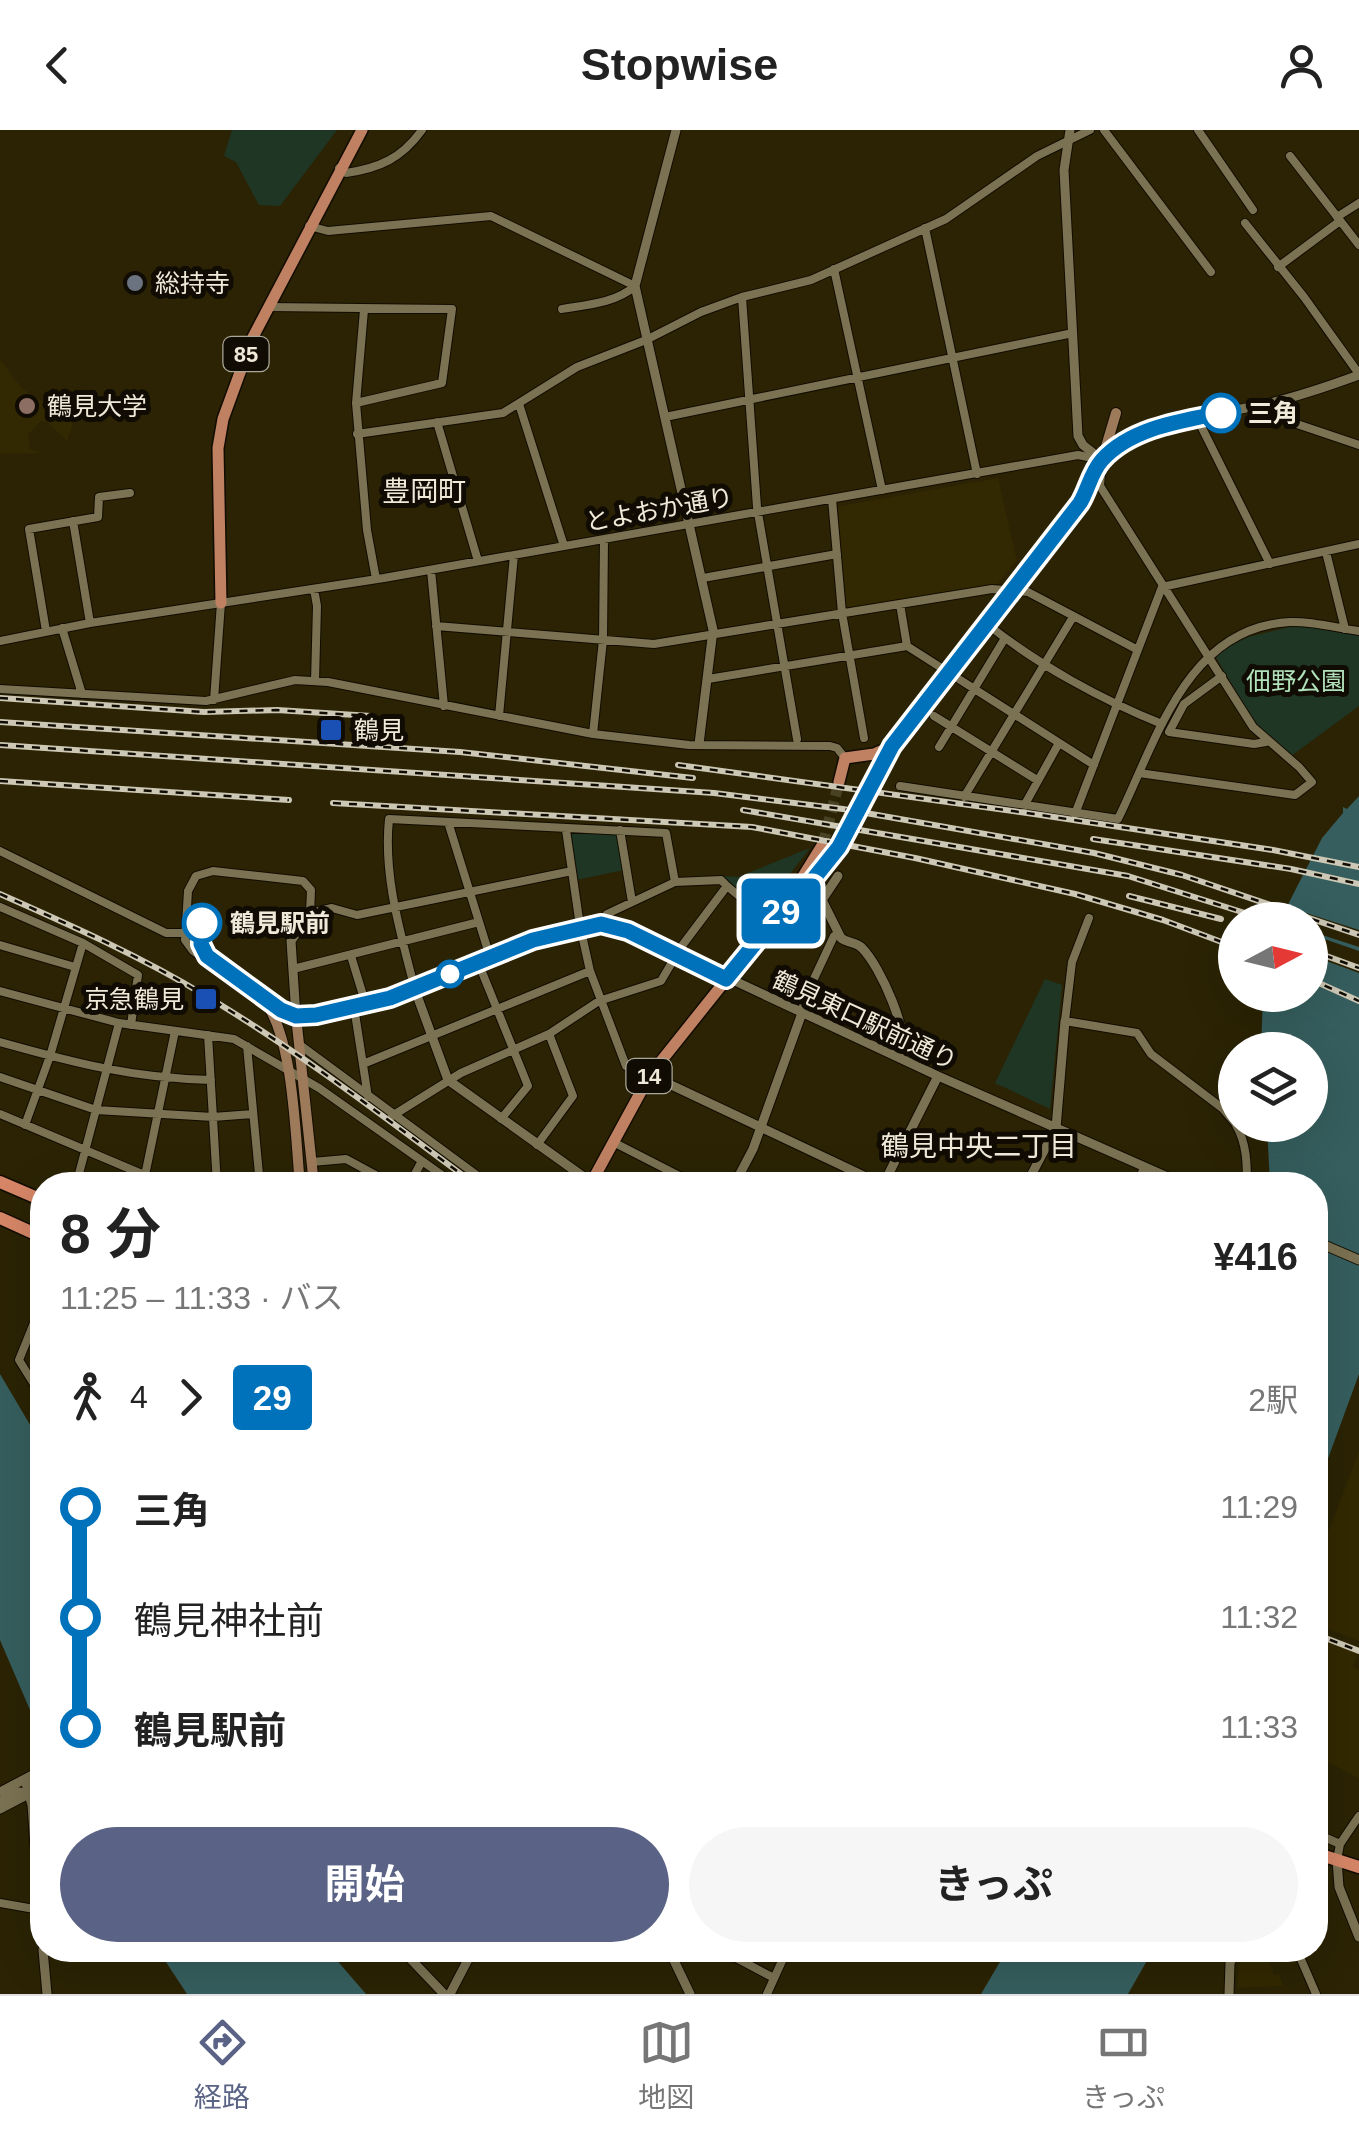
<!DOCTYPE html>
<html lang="ja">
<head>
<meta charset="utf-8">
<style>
  :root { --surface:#fff; --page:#f6f6f6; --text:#222; --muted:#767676; --line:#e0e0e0; --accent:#5a6385 }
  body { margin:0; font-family:Arial,"Noto Sans JP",sans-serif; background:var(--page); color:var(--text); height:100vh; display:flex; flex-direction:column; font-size:38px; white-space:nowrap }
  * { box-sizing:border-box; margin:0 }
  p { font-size:32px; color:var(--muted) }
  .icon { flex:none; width:55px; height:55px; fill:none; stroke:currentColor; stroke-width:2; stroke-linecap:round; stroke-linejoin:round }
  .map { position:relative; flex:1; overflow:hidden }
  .sheet { position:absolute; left:30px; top:1042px; width:1298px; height:790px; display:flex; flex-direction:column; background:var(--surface); border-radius:40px; box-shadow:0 10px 40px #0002 }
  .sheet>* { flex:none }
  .badge { padding:0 20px; border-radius:8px; font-size:35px; line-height:65px }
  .needle { width:65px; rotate:83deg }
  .fabs { position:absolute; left:1218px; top:772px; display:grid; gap:20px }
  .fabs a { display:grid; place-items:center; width:110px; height:110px; border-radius:50%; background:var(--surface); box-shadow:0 10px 40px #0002; font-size:50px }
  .map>.badge { position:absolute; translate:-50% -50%; box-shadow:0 0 0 5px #fff }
  .legs { display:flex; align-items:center; gap:15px; height:110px; padding:0 30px; font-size:32px }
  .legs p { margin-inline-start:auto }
  .head { display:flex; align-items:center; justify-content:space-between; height:170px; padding:0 30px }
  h1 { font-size:55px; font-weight:700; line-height:75px }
  .button { display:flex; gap:20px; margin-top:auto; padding:20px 30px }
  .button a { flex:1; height:115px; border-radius:60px; background:var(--accent); color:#fff; font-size:40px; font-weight:700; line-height:115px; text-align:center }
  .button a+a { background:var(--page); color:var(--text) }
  ul { padding:0 30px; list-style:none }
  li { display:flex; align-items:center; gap:35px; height:110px; font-size:38px }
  li i { display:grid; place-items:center; width:15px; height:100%; margin:0 12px; background:currentColor }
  li i::after { content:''; width:25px; height:25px; margin:-12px; border:8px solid; border-radius:50%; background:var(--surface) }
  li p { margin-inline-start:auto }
  li:first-child i { background:linear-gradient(#0000 50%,currentColor 0) }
  li:last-child i { background:linear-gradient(currentColor 50%,#0000 0) }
  header { display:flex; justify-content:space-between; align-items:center; height:130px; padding:0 30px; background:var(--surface); font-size:45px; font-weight:700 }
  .tab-bar { display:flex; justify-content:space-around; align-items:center; height:140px; border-top:2px solid var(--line); background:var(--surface); font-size:28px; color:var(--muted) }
  .tab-bar a { display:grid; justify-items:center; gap:5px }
  .tab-bar .current { color:var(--accent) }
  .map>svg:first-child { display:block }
</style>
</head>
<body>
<header><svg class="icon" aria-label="back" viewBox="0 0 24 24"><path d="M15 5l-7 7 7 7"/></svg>Stopwise<svg class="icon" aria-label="person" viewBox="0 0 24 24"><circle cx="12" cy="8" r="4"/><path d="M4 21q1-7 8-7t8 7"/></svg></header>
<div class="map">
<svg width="1359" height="1864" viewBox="0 0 1359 1864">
  <rect width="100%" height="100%" fill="#2b2304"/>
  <!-- built -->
  <path fill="#322801" d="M0,229L20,256L33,267L76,285L67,311L47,292L41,291L28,305L30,319L44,323L0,324Z
    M998,348L1017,430L998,454L847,481L844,478L835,377Z
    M1359,1321V1511L1315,1494V1437Z
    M1315,1506L1358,1523L1353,1537L1359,1540V1649L1315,1624Z
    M1246,1820H1257L1260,1829L1267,1826L1274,1845L1279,1844L1283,1856L1237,1858L1239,1835Z"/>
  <!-- green -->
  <path fill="#1f3624" d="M232,0H337L280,76L259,75L236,32L224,26Z
    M1298,495L1359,502V576L1291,626L1257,597L1214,524L1248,507Z
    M568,704H618L624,740L576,750Z
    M810,718L766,775L755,766L750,772L721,746L738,747Z
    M1045,849L1062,855L1050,979L995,953Z"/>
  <!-- water -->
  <path fill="#365e5e" d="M1359,666V1244L1315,1364V1055H1270L1267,995H1310V920H1261L1263,865H1310V790H1280L1322,708L1343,683V677L1347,679Z
    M0,1244L42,1315V1608L0,1510Z
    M158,1820H328L366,1864H187Z
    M1007,1820H1153L1128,1864H981Z"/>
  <!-- pier -->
  <path fill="#2b2304" d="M1281,775L1359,800V817L1310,801V790L1275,789Z
    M1310,804L1359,821V843L1310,825Z"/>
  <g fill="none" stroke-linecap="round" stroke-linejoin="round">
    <!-- primary-tunnel -->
    <path stroke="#484124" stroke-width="11" stroke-dasharray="11 5.5" stroke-linecap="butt" d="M823,714L839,652
      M839,717L873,656"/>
    <defs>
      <path id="minor" d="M1104,0L1211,142
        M1198,0L1253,80
        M1290,26L1359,115
        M339,38L346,43C380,38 402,28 422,0
        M1337,87L1359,73
        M1245,93L1304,167L1359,244
        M309,96L328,101L491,86L635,156C616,173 586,175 562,179
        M925,98L977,344
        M1278,137L1340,91
        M834,139L882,360
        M742,167L757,377L797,609
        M268,177L452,179L442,253L356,273L364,180
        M356,273L367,400L376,449
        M1267,273L1288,291L1359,315
        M519,274L564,416
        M665,287L1073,203
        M1197,288L1270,434
        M437,292L478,431
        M357,304L503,283L577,237L646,210L701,182L742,167L811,150L946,89L1037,26L1090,0
        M832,369L842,483L864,608
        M73,391L90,493
        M1326,422L1345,499
        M431,440L444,576
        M703,448L837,424
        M314,459L317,476L315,551
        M987,494C1038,535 1102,570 1162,594
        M436,496L654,514L992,459L1028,462L1138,520
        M62,498L82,564
        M46,501L29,399L98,387L99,367L130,363
        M0,511L90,493L384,448L1078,325L1102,330L1100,356L1253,597L1299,637L1312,652L1295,665L1139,643
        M907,516L1094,635
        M1222,546L1184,574L1169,602L1254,614L1266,612
        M708,549L907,516L900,474
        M0,559L206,571L295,550L328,552L593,604L689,615L830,616L837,618L845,628
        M214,570L221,473
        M499,586L514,425
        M934,586L1037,650
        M593,604L603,510L604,409
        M939,617L1005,508
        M900,656L1118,689C1156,612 1186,497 1290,492C1312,491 1337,498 1359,501
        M964,667L1073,487
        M1024,676L1059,613
        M1075,684L1162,457L1359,414
        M448,692L490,827
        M566,700L580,796L590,841L626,936L650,945
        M620,700L632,772
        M0,721L166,803H184
        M0,777L83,813L138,845L131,895
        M1089,788L1072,832L1065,891L1137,903L1151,924L1222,978L1235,993
        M601,793L607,784L675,752L721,750L727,756
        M0,815L75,837
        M351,826L366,875
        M478,832L528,956L501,989
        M293,839L479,792
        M415,860C401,804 383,747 389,689L666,703L675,752
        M0,861L119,893L234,909L319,958L456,1055
        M260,866L193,821L185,810L188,761L196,746L213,741L303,751L311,760L310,783L332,778L357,785L572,741
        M354,877L368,967
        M802,883L804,870L834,806L838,804
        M208,905L217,1055
        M0,912C75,933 132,948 211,950
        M300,915L490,1055
        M247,916L260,1055
        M363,934L590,841
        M0,947L96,980L213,987L253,984
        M0,984L168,1055
        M392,986L461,943L549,904L599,871L661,851L681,817L727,756L771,793
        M25,995L50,926L83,813
        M1236,995C1247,1014 1247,1034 1247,1055
        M613,1012L697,1055
        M537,1015L573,966L549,904
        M312,1032L346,1029L394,1055
        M76,1055L119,893
        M143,1055L175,901
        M409,1055L422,1031
        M42,1173L19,1230L42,1267
        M1315,1703L1340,1714
        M1337,1730L1340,1714L1359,1686
        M0,1773L40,1780
        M721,1820L774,1848
        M1297,1820L1316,1864
        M767,1864L787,1820"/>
      <path id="tertiary" d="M676,0L635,156L713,500L699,614
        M1070,0L1064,40L1078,306L1083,315L1102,330C1154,290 1208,287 1270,273C1300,266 1329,256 1359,245
        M838,746L822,770L841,808C847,813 857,812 862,818C881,837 910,904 903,929
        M415,860L448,950L595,1055
        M263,867L281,880L296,886L316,885L391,868L533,810L580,796L601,793L628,801L938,946L1186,1055
        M296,886L291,811L310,783
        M650,945L883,1055
        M734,1055L753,1019L802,883
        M883,1055L938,946
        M1026,1055L1056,998L1065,891
        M1137,1055L1145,1037
        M1315,1111L1359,1130
        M25,1650L32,1675L42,1810
        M0,1662L42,1640
        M0,1672L19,1662L29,1664
        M0,1679L42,1657
        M1337,1730L1339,1757L1359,1807
        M43,1820L47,1864
        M402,1820L444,1864
        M669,1820L690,1864
        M450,1864L473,1820
        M1229,1864L1230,1833L1236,1820"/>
      <path id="secondary" d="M1102,330L1116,283
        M260,866C294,899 295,1006 300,1055
        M296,886L314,1055"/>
      <path id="primary" d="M221,473L218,318L223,289L253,207L362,0
        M839,652L845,628L874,624L892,616L1080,373L1102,330
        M873,656L892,616
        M789,769L823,714
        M590,1055L650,945L781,781L803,762L839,717"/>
      <path id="trunk" d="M0,1052L42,1070
        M0,1088L42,1107
        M1315,1723L1359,1737"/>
    </defs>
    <!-- minor casing -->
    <use href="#minor" stroke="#120c00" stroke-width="10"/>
    <!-- tertiary casing -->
    <use href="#tertiary" stroke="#120c00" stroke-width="11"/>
    <!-- secondary casing -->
    <use href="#secondary" stroke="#120c00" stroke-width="12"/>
    <!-- primary casing -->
    <use href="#primary" stroke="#120c00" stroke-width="14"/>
    <!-- trunk casing -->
    <use href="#trunk" stroke="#120c00" stroke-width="15"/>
    <!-- minor -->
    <use href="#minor" stroke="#7b7253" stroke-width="8"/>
    <!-- tertiary -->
    <use href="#tertiary" stroke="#7b7253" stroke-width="9"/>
    <!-- secondary -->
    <use href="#secondary" stroke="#9d7a5a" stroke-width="10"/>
    <!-- primary -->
    <use href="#primary" stroke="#bf8162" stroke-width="11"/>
    <!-- trunk -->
    <use href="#trunk" stroke="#d68667" stroke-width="12"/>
    <defs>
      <path id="rail" d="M0,568L204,582L277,580L371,586
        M0,592L460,622L693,648
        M0,615L714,663L843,679L1094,723L1182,745L1359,805
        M678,635L1034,684L1273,720L1359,737
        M0,651L289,670
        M333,673L752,697L915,728L1075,764L1163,790L1235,817
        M743,680L1128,746L1267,790
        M1093,709L1291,739L1359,754
        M0,764C70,795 140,826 206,866C300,922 388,990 476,1055
        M1129,766L1221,789
        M1310,820L1359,838
        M1310,849L1359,871
        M1315,1504L1359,1521"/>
    </defs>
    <!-- rail casing -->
    <use href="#rail" stroke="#cdc8b5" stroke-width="6"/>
    <!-- rail -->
    <use href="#rail" stroke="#100c03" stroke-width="2.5" stroke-dasharray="8" stroke-linecap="butt"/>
  </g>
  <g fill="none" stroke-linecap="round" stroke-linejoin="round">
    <defs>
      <path id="line-1" d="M202,793L201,814L207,826L281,880L296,886L316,885L390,868L533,810L601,794L628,801L726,849L788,773L803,762L839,717L892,616L1080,373C1088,360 1091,342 1102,330C1131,298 1181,291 1221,283"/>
    </defs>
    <!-- line-1 casing -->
    <use href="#line-1" stroke="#fff" stroke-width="22"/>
    <!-- line-1 -->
    <use href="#line-1" stroke="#0072bc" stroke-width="15"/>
  </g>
  <!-- markers -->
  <circle fill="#6b7280" stroke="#100c03" stroke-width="4" cx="135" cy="153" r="10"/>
  <circle fill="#8d6e63" stroke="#100c03" stroke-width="4" cx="27" cy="276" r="10"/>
  <g fill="#fff" stroke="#0072bc" stroke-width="5">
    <circle cx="1221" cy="283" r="18"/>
    <circle cx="202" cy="793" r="18"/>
    <circle cx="450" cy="844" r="12"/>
  </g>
  <g fill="#1a4fb4" stroke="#100c03" stroke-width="4">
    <rect x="319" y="588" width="24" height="24" rx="5"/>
    <rect x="194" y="857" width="24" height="24" rx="5"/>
  </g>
  <g text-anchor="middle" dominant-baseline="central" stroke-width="10" stroke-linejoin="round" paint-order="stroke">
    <!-- shield labels -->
    <g fill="#100c03" stroke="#aba798" stroke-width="2.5">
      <rect x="223.5" y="207" width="45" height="34" rx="8"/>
      <rect x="626.5" y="929" width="45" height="34" rx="8"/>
    </g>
    <g font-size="22" font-weight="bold" fill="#eee9d8">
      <text x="246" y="224">85</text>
      <text x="649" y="946">14</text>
    </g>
    <!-- poi labels -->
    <g font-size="25" fill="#eee9d8" stroke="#100c03" text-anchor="start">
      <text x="155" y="153">総持寺</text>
      <text x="47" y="276">鶴見大学</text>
      <text x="354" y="600">鶴見</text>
      <text x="184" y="869" text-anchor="end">京急鶴見</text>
    </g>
    <!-- stop labels -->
    <g font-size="25" font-weight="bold" fill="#eee9d8" stroke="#100c03" text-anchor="start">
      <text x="1248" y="283">三角</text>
      <text x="230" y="793">鶴見駅前</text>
    </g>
    <!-- street labels -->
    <g font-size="25" fill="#eee9d8" stroke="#100c03">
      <text transform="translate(659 379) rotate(-10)">とよおか通り</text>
      <text transform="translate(865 890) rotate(25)">鶴見東口駅前通り</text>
    </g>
    <!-- park labels -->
    <g font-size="25" fill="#b1e2bb" stroke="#100c03">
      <text x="1296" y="551">佃野公園</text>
    </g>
    <!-- neighbourhood labels -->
    <g font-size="28" fill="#eee9d8" stroke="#100c03">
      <text x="424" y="361">豊岡町</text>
      <text x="979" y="1016">鶴見中央二丁目</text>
    </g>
  </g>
</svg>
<div class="fabs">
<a><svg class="needle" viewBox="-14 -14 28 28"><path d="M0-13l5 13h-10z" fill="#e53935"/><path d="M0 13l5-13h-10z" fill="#767676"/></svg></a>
<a><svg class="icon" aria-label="layers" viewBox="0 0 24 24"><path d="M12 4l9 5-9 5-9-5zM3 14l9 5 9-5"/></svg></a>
</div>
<b class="badge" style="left:781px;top:781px;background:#0072bc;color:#fff">29</b>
<section class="sheet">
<div class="head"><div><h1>8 分</h1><p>11:25 – 11:33 · バス</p></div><b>¥416</b></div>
<div class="legs"><svg class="icon" aria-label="walk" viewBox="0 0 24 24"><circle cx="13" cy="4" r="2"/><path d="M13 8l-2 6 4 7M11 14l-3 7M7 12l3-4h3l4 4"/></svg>4<svg class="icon" aria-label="forward" viewBox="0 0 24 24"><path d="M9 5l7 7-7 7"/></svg><b class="badge" style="background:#0072bc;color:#fff">29</b><p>2駅</p></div>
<ul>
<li><i style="color:#0072bc"></i><b>三角</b><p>11:29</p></li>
<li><i style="color:#0072bc"></i><span>鶴見神社前</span><p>11:32</p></li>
<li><i style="color:#0072bc"></i><b>鶴見駅前</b><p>11:33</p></li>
</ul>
<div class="button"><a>開始</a><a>きっぷ</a></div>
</section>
</div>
<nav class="tab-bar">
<a class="current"><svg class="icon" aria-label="directions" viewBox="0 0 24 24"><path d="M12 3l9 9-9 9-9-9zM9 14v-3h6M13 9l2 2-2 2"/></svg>経路</a>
<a><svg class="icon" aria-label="map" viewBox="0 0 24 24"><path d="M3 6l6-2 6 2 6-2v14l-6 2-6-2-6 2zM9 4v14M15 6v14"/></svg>地図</a>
<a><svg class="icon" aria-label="tickets" viewBox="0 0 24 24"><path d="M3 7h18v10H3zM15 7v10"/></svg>きっぷ</a>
</nav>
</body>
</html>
